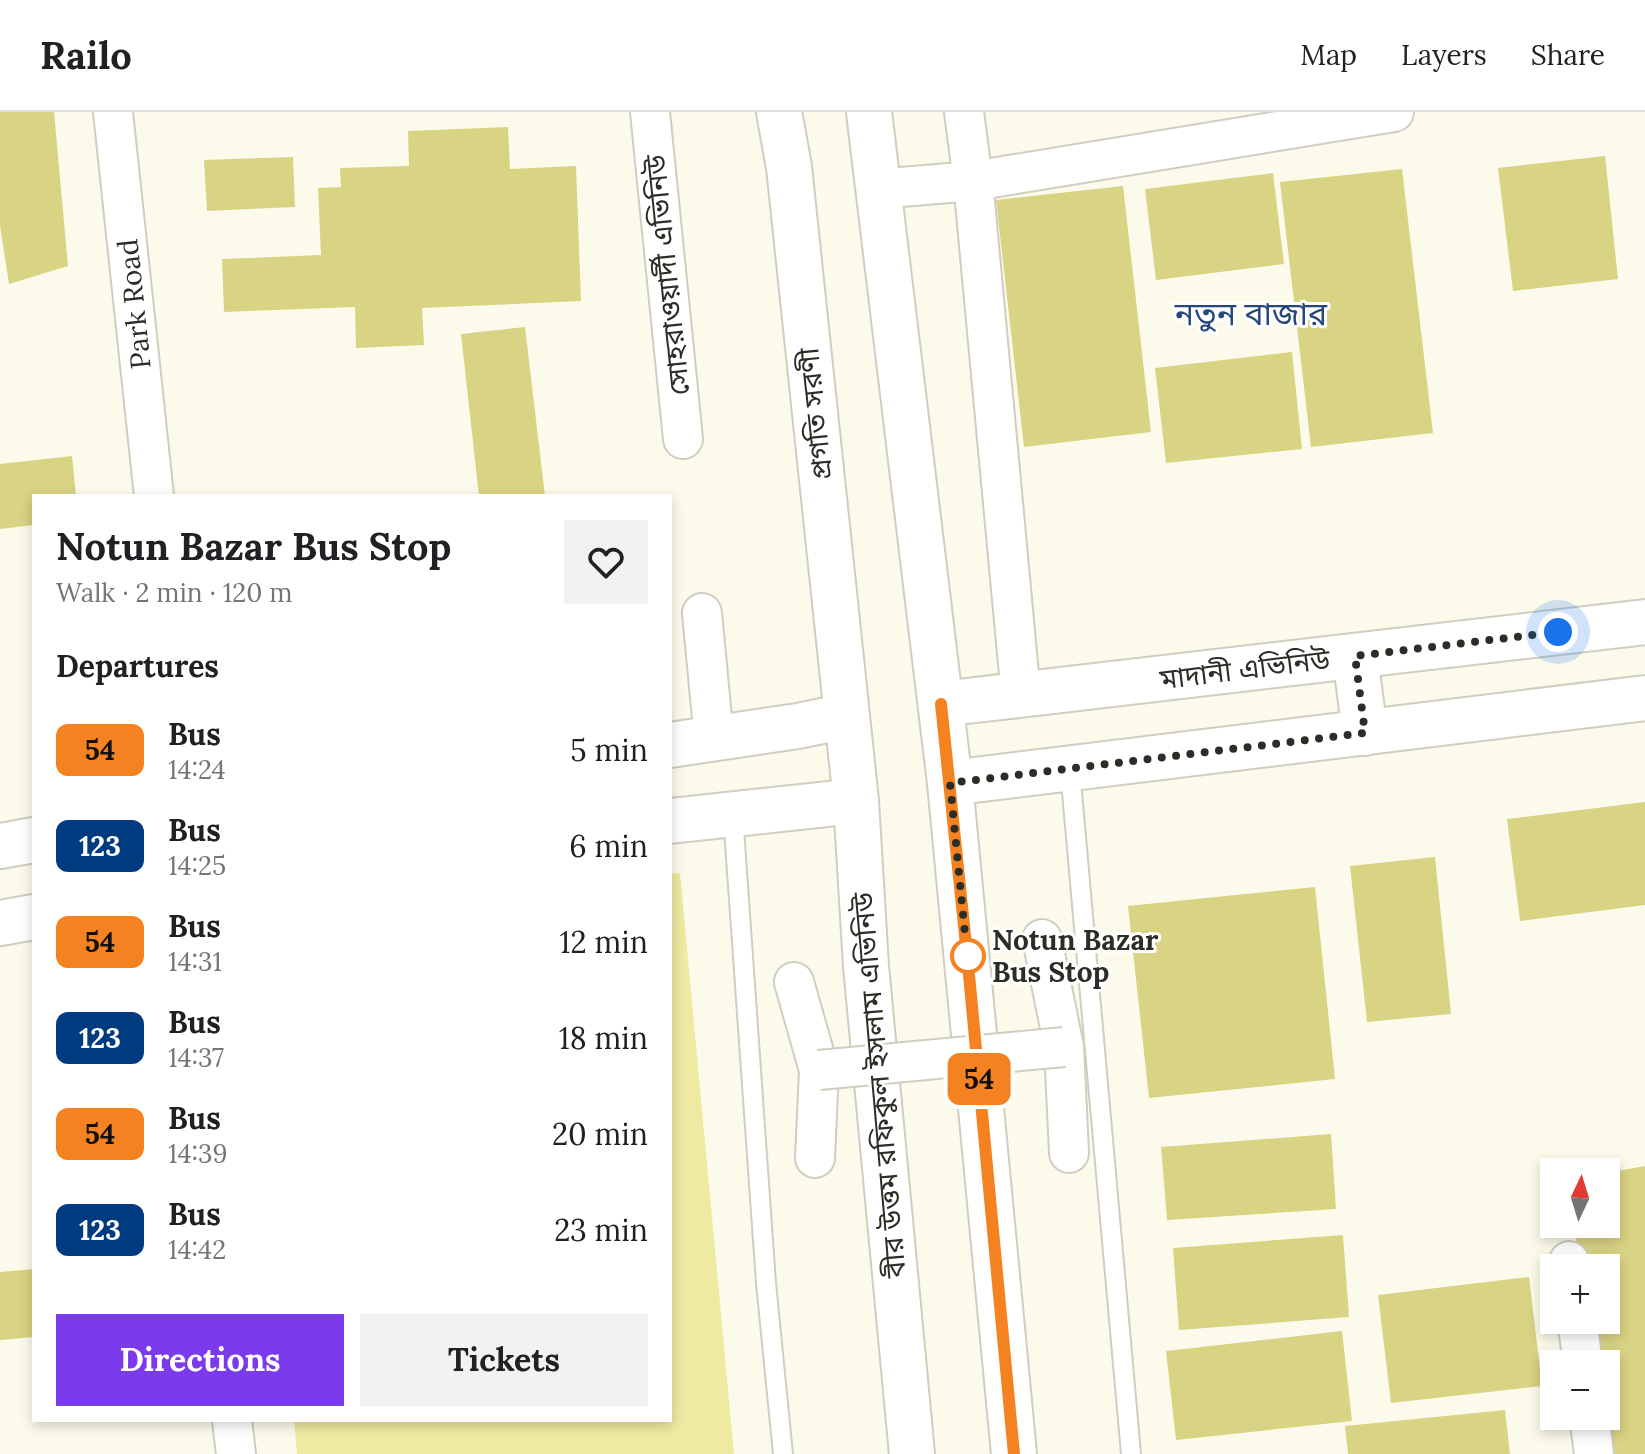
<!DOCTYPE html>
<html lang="en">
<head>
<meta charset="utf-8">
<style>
  :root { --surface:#fff; --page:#f2f2f2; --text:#202124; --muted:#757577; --line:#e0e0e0; --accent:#7c3aed }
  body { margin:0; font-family:Lora,"Noto Sans Bengali",serif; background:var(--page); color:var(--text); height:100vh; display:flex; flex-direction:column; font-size:30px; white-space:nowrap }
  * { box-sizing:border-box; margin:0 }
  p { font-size:26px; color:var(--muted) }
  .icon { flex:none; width:44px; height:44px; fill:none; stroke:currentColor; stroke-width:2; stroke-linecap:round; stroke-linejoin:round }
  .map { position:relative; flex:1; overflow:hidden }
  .details { position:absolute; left:32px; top:382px; width:640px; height:928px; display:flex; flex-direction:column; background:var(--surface); border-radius:0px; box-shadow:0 4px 12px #0003 }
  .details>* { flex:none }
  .badge { padding:0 16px; border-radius:12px; font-size:28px; line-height:52px }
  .needle { width:52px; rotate:4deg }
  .controls { position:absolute; left:1540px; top:1046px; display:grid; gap:16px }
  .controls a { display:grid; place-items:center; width:80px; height:80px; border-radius:0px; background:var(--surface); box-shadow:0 4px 12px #0003; font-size:40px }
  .you { position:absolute; width:40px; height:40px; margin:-20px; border:6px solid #fff; border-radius:50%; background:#1a73e8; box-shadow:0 0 0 12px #1a73e833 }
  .map>.badge { position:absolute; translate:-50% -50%; box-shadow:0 0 0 4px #fff }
  h2 { padding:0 24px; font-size:30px; line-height:72px }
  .round { display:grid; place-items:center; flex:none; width:84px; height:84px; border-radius:0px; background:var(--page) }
  .summary { display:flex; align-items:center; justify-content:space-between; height:136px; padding:0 24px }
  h1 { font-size:38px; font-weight:800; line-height:60px }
  .cta { display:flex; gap:16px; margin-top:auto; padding:16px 24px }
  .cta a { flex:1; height:92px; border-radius:0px; background:var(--accent); color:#fff; font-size:32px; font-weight:800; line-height:92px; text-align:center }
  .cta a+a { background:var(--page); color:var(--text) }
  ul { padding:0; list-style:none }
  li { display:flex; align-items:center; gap:24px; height:96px; padding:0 24px }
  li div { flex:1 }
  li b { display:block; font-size:30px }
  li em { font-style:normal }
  li .badge { min-width:88px; font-weight:700; text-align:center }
  header { display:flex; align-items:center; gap:48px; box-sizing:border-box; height:112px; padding:0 40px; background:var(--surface); border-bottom:2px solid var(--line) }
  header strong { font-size:38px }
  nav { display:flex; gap:44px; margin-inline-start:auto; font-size:28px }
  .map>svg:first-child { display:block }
</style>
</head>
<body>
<header>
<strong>Railo</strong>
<nav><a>Map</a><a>Layers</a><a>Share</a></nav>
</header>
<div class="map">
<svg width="1645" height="1342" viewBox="0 0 1645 1342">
  <rect width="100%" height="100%" fill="#fcfbeb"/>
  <!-- green -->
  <path fill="#eeeaa2" d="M680,761L734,1342H297L294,1308H670V762Z"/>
  <!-- building -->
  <path fill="#d9d384" d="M0,0H54L68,154L9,172L0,114Z
    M508,15L510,57L576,54L581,189L422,196L424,233L356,236L355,195L224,200L222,147L321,143L318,76L341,75L340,56L409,54L408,19Z
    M1605,44L1618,167L1513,179L1498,56Z
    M293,45L295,95L207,99L204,48Z
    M1402,57L1433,321L1311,335L1280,70Z
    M1273,61L1284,152L1156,168L1145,77Z
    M1123,74L1151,320L1024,335L996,88Z
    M525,215L545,384H479L461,222Z
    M1292,240L1302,337L1166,351L1155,256Z
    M72,344L76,384H34V413L0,417V352Z
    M1645,690V793L1520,809L1507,707Z
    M1435,745L1451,902L1367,910L1350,754Z
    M1315,775L1335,967L1149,986L1128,794Z
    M1331,1022L1336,1097L1167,1108L1161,1035Z
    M1645,1054V1342H1607L1606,1252H1594L1588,1208H1606V1156H1580L1574,1112H1606V1061Z
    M1343,1123L1349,1205L1179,1218L1173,1136Z
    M34,1157V1225L0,1228V1160Z
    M1529,1165L1542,1274L1391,1291L1378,1183Z
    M1342,1219L1352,1309L1176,1328L1166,1239Z
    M1505,1298L1510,1342H1348L1345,1314Z"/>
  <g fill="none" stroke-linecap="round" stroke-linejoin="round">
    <defs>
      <path id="lane" d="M1070,658L1131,1342
        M733,703L766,1171L783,1342"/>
      <path id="street" d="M113,0L154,384
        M650,0L683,327
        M964,0L973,69L1021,584
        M877,77L973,69L1394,0
        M702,501L714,627
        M1042,827L1064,935L1069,1041
        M794,870L819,958L815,1046
        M1569,1149L1570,1156
        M1577,1208L1583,1252
        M1589,1304L1594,1342
        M232,1308L236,1342"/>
      <path id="secondary" d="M1355,544L1365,621
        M941,592L1645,510
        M670,633L798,614L846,604
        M950,671L1645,586
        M670,709L856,689
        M0,734L34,728
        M0,811L34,805"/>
      <path id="primary" d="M779,0L789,55L856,689L866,854L912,1342
        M869,0L950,671L1014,1342"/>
    </defs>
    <!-- lane casing -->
    <use href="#lane" stroke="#cfcebf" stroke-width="22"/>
    <!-- street casing -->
    <use href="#street" stroke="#cfcebf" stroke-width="42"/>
    <!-- secondary casing -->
    <use href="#secondary" stroke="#cfcebf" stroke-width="48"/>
    <!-- primary casing -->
    <use href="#primary" stroke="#cfcebf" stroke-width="48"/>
    <!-- lane -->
    <use href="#lane" stroke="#fff" stroke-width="18"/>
    <!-- street -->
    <use href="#street" stroke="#fff" stroke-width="38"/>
    <!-- secondary -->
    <use href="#secondary" stroke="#fff" stroke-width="44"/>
    <!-- primary -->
    <use href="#primary" stroke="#fff" stroke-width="44"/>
    <defs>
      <path id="street-bridge" d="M819,958L1064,935"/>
    </defs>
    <!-- street-bridge casing -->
    <use href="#street-bridge" stroke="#cfcebf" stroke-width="42" stroke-linecap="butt"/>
    <!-- street-bridge -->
    <use href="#street-bridge" stroke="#fff" stroke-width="38"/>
  </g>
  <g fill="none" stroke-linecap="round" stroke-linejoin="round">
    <defs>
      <path id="line" d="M941,592L968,852L1014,1342"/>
    </defs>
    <!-- line casing -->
    <use href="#line" stroke="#fff" stroke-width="18"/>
    <!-- line -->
    <use href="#line" stroke="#f58220" stroke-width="12"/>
    <!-- walk -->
    <path stroke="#2d2d27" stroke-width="8" stroke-dasharray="0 14.4" d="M968,844V852L950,671L1365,621L1355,544L1558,520"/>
  </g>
  <!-- markers -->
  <circle fill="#fff" stroke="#f58220" stroke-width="4" cx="968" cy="844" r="16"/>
  <g text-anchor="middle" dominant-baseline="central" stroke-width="6" stroke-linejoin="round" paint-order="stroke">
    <!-- street labels -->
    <g font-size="28" fill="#2d2d27" stroke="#fff">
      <text transform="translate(667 163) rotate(-96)">সোহরাওয়ার্দী এভিনিউ</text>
      <text transform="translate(134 192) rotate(-96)">Park Road</text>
      <text transform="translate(815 302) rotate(-96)">প্রগতি সরণী</text>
      <text transform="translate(1245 557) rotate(-7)">মাদানী এভিনিউ</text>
      <text transform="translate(879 973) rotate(-95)">বীর উত্তম রফিকুল ইসলাম এভিনিউ</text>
    </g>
    <!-- stop labels -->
    <g font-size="28" font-weight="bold" fill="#2d2d27" stroke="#fff" text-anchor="start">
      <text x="992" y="828">Notun Bazar<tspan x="992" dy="32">Bus Stop</tspan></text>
    </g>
    <!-- quarter labels -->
    <g font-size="32" fill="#26477e" stroke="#fff">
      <text x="1251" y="201">নতুন বাজার</text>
    </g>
  </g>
</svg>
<div class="controls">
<a><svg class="needle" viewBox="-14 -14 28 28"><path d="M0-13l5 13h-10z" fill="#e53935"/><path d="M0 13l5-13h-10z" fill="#757577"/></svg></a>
<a>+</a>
<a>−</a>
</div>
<div class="you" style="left:1558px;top:520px"></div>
<b class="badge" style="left:979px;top:967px;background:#f58220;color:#111">54</b>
<section class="details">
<div class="summary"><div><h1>Notun Bazar Bus Stop</h1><p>Walk · 2 min · 120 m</p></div><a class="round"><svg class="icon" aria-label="heart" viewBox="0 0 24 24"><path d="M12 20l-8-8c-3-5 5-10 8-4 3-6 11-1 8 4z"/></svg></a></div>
<h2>Departures</h2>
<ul>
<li><span class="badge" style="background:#f58220;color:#111">54</span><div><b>Bus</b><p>14:24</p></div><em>5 min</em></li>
<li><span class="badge" style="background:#003b80;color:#fff">123</span><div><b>Bus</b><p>14:25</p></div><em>6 min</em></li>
<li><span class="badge" style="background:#f58220;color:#111">54</span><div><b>Bus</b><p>14:31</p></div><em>12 min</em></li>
<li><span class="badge" style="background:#003b80;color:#fff">123</span><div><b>Bus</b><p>14:37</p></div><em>18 min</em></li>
<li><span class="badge" style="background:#f58220;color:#111">54</span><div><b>Bus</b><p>14:39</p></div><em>20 min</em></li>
<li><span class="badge" style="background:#003b80;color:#fff">123</span><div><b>Bus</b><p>14:42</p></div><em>23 min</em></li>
</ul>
<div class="cta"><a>Directions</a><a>Tickets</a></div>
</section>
</div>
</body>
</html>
